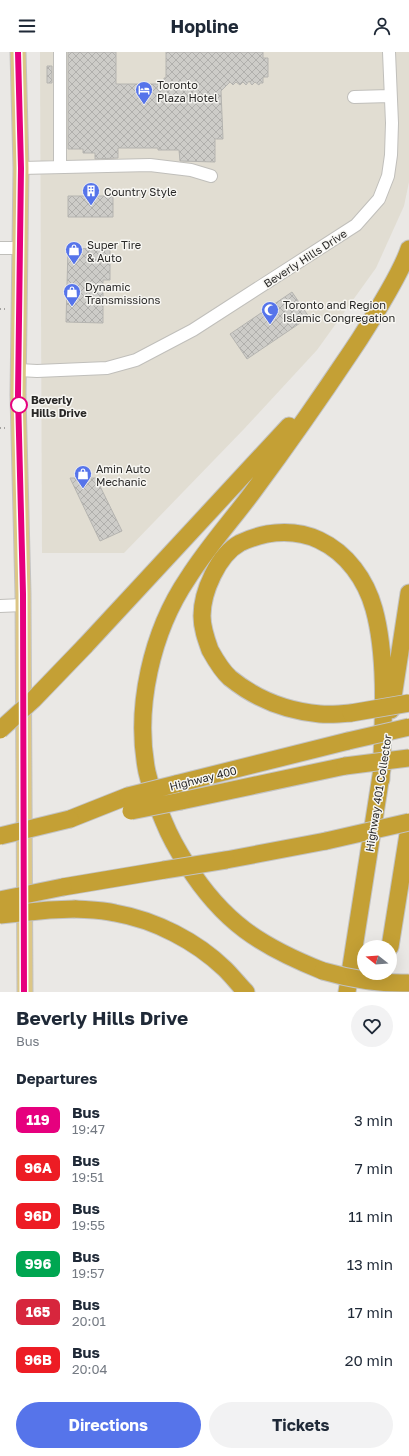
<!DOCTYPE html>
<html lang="en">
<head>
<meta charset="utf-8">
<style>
  :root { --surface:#fff; --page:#f2f2f3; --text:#1f2937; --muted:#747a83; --accent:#5674ea }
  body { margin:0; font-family:"Golos Text",sans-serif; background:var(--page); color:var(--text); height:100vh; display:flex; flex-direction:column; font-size:15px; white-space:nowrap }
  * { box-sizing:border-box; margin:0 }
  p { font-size:13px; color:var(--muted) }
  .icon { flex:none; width:22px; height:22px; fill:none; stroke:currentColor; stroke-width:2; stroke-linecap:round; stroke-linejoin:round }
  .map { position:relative; height:940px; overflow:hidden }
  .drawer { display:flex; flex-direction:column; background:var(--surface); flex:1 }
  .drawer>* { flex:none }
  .badge { padding:0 8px; border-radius:6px; font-size:14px; line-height:26px }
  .needle { width:26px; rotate:287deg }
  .tools { position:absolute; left:357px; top:888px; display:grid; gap:8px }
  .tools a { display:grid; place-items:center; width:40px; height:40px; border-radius:50%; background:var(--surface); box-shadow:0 4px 16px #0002; font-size:20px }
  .map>.badge { position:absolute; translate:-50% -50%; box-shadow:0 0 0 2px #fff }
  h2 { padding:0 16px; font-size:15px; line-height:36px }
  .round { display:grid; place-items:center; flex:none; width:42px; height:42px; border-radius:21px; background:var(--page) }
  .headline { display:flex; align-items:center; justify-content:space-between; height:68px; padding:0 16px }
  h1 { font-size:19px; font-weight:700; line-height:30px }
  .action { display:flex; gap:8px; margin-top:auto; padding:8px 16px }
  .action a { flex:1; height:46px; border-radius:24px; background:var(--accent); color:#fff; font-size:16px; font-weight:700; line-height:46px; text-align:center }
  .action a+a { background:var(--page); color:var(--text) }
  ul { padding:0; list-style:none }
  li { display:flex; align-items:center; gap:12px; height:48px; padding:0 16px }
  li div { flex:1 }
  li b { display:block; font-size:15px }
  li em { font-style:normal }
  li .badge { min-width:44px; font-weight:700; text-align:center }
  header { display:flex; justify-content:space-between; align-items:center; height:52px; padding:0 16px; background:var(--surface); font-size:18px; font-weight:700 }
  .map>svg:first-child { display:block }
</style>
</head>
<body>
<header><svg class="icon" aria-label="menu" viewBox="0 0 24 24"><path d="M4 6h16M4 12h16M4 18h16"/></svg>Hopline<svg class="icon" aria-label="person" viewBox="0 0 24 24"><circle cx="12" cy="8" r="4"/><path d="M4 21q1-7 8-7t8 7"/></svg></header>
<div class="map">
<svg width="409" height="940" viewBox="0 0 409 940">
  <defs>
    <pattern id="building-cross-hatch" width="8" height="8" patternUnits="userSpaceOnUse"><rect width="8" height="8" fill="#cdccc8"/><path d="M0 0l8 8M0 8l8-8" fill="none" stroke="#b0afac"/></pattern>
  </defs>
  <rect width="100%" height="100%" fill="#eae8e5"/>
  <!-- built -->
  <path fill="#e1ddd2" d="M40,0H409V130L404,154L376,216L317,298L244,377L124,501H42Z"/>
  <!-- building -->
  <path fill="url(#building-cross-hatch)" stroke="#b5b4b0" d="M68,0H116V32H164V26H166V0H263V6H268V25H263V31H260L259,33L255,30L252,33L249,29L246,33L243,30L240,33L236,30L233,33L230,30L221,39L223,87H215V110L180,109L179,98H158V96H118V106L95,107V101H83V97H68Z
    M47,14H52V31H47Z
    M68,144H113V165H68Z
    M110,196V228H103V271L66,270L68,197Z
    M292,240L309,265L247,307L230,282Z
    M70,426H96L122,479L100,489Z"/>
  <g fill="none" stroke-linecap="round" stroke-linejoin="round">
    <defs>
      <path id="minor" d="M60,0V115
        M354,45L390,44
        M21,116L150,113L191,118L211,124
        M0,196H21
        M19,318L37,319L107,316L136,308L193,278L356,173L379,147L388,124L391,103L392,71L389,0
        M0,554L23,553"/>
      <path id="major" d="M18,0L21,116L18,343L23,542L25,940"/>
      <path id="highway" d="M85,594L289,374
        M391,658L409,541
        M351,661C341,662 330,663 320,662C287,659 256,647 230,626C222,619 215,607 210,598C206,587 202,576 202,564C202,540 218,503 240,491C248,487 258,484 267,482C285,479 302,480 319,488C347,501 366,528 374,557C388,608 383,675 381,728
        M176,732L348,689
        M181,749L345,714
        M70,767L128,744
        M226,808L326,789
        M63,835L164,818
        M75,857C89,858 102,858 115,861C155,868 196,889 225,917C233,925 239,933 246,940
        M390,895L409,776
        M323,919C260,894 223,870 187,813C178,799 170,785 164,770C157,754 151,737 147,720C134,656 152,579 188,526C207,496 231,469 252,441C286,395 319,348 351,300C364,281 376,261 388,240C396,226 404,212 409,197
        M347,940L382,717"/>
    </defs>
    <!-- minor casing -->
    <use href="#minor" stroke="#c0bfbb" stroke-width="14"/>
    <!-- major casing -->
    <use href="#major" stroke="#c3c3c3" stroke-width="17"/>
    <!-- highway casing -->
    <use href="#highway" stroke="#c3c3c3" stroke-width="19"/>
    <!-- path -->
    <path stroke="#a5a3a1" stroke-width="2" stroke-dasharray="1 3" stroke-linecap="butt" d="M0,257H7
      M0,376H7"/>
    <!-- minor -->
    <use href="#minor" stroke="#fff" stroke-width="12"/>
    <!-- major -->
    <use href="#major" stroke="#dcc686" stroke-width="15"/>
    <!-- highway -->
    <use href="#highway" stroke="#c4a035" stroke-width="17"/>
    <defs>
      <path id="highway-bridge" d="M351,661L409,651
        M0,678L33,648L85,594
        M348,689L409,675
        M345,714L409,706
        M128,744L176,732
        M131,759L181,749
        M0,784L70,767
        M326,789L409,770
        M164,818L226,808
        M0,848L63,835
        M0,863L49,858L75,857
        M323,919C351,927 379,932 409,931"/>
    </defs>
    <!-- highway-bridge casing -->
    <use href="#highway-bridge" stroke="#c3c3c3" stroke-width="19" stroke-linecap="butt"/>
    <!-- highway-bridge -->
    <use href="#highway-bridge" stroke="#c4a035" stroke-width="17"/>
  </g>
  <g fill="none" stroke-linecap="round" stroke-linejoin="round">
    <defs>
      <path id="line" d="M18,0L21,116L18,343L23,542L24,940"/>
    </defs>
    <!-- line casing -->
    <use href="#line" stroke="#fff" stroke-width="9"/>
    <!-- line -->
    <use href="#line" stroke="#e6007e" stroke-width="6"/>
  </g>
  <!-- icons -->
  <defs>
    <symbol id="hotel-pin" viewBox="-11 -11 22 30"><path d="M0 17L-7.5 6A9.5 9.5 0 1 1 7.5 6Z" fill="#5674ea" stroke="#f7f6f2"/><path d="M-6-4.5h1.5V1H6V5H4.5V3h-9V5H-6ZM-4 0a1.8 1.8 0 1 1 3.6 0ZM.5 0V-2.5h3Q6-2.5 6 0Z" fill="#fff"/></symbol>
    <symbol id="building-pin" viewBox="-11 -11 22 30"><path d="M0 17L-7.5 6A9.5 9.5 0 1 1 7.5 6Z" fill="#5674ea" stroke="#f7f6f2"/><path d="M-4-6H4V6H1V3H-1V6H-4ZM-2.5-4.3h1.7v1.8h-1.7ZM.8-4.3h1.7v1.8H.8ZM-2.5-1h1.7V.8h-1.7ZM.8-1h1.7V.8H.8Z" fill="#fff"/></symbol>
    <symbol id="shop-pin" viewBox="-11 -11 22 30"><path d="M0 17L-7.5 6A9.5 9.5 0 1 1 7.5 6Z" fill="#5674ea" stroke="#f7f6f2"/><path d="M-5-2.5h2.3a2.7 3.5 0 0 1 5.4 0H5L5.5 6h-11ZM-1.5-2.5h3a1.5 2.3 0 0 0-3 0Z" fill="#fff"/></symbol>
    <symbol id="mosque-pin" viewBox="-11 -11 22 30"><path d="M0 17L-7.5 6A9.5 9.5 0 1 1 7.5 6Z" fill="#5674ea" stroke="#f7f6f2"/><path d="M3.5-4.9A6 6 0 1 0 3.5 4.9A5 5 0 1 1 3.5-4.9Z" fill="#fff"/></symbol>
  </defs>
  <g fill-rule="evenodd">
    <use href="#hotel-pin" x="134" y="28" width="20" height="27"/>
    <use href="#building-pin" x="81" y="129" width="20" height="27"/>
    <use href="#shop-pin" x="64" y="188" width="20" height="27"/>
    <use href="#shop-pin" x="62" y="230" width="20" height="27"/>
    <use href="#mosque-pin" x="260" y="248" width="20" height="27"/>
    <use href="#shop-pin" x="73" y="412" width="20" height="27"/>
  </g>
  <!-- markers -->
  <circle fill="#fff" stroke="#e6007e" stroke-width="2" cx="19" cy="353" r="8"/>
  <g text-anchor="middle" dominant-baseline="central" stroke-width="3" stroke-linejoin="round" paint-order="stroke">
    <!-- poi labels -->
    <g font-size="11" fill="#292827" stroke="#f7f6f2" text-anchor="start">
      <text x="157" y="32">Toronto<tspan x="157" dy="13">Plaza Hotel</tspan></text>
      <text x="104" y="139">Country Style</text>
      <text x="87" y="192">Super Tire<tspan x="87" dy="13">&amp; Auto</tspan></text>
      <text x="85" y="234">Dynamic<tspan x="85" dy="13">Transmissions</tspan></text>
      <text x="283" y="252">Toronto and Region<tspan x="283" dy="13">Islamic Congregation</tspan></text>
      <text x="96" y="416">Amin Auto<tspan x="96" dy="13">Mechanic</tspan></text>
    </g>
    <!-- street labels -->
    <g font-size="11" fill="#292827" stroke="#f7f6f2">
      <text transform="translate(305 206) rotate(-33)">Beverly Hills Drive</text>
      <text transform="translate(203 726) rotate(-14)">Highway 400</text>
      <text transform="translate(378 741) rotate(-81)">Highway 401 Collector</text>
    </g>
    <!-- stop labels -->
    <g font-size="11" font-weight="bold" fill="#292827" stroke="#f7f6f2" text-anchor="start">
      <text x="31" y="347">Beverly<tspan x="31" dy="13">Hills Drive</tspan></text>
    </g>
  </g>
</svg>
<div class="tools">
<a><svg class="needle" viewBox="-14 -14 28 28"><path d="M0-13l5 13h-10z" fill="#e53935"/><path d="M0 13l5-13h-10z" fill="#747a83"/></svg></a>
</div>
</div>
<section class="drawer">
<div class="headline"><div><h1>Beverly Hills Drive</h1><p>Bus</p></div><a class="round"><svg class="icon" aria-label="heart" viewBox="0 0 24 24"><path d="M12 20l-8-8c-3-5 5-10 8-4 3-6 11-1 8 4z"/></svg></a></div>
<h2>Departures</h2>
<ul>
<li><span class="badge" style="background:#e6007e;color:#fff">119</span><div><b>Bus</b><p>19:47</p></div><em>3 min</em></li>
<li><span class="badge" style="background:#ed1c24;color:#fff">96A</span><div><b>Bus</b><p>19:51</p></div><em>7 min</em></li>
<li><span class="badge" style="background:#ed1c24;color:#fff">96D</span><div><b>Bus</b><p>19:55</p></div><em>11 min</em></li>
<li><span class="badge" style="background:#00a651;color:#fff">996</span><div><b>Bus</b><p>19:57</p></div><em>13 min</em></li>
<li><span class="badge" style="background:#d7263d;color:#fff">165</span><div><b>Bus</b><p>20:01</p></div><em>17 min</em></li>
<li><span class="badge" style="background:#ed1c24;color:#fff">96B</span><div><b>Bus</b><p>20:04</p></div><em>20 min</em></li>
</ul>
<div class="action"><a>Directions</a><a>Tickets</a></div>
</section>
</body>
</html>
